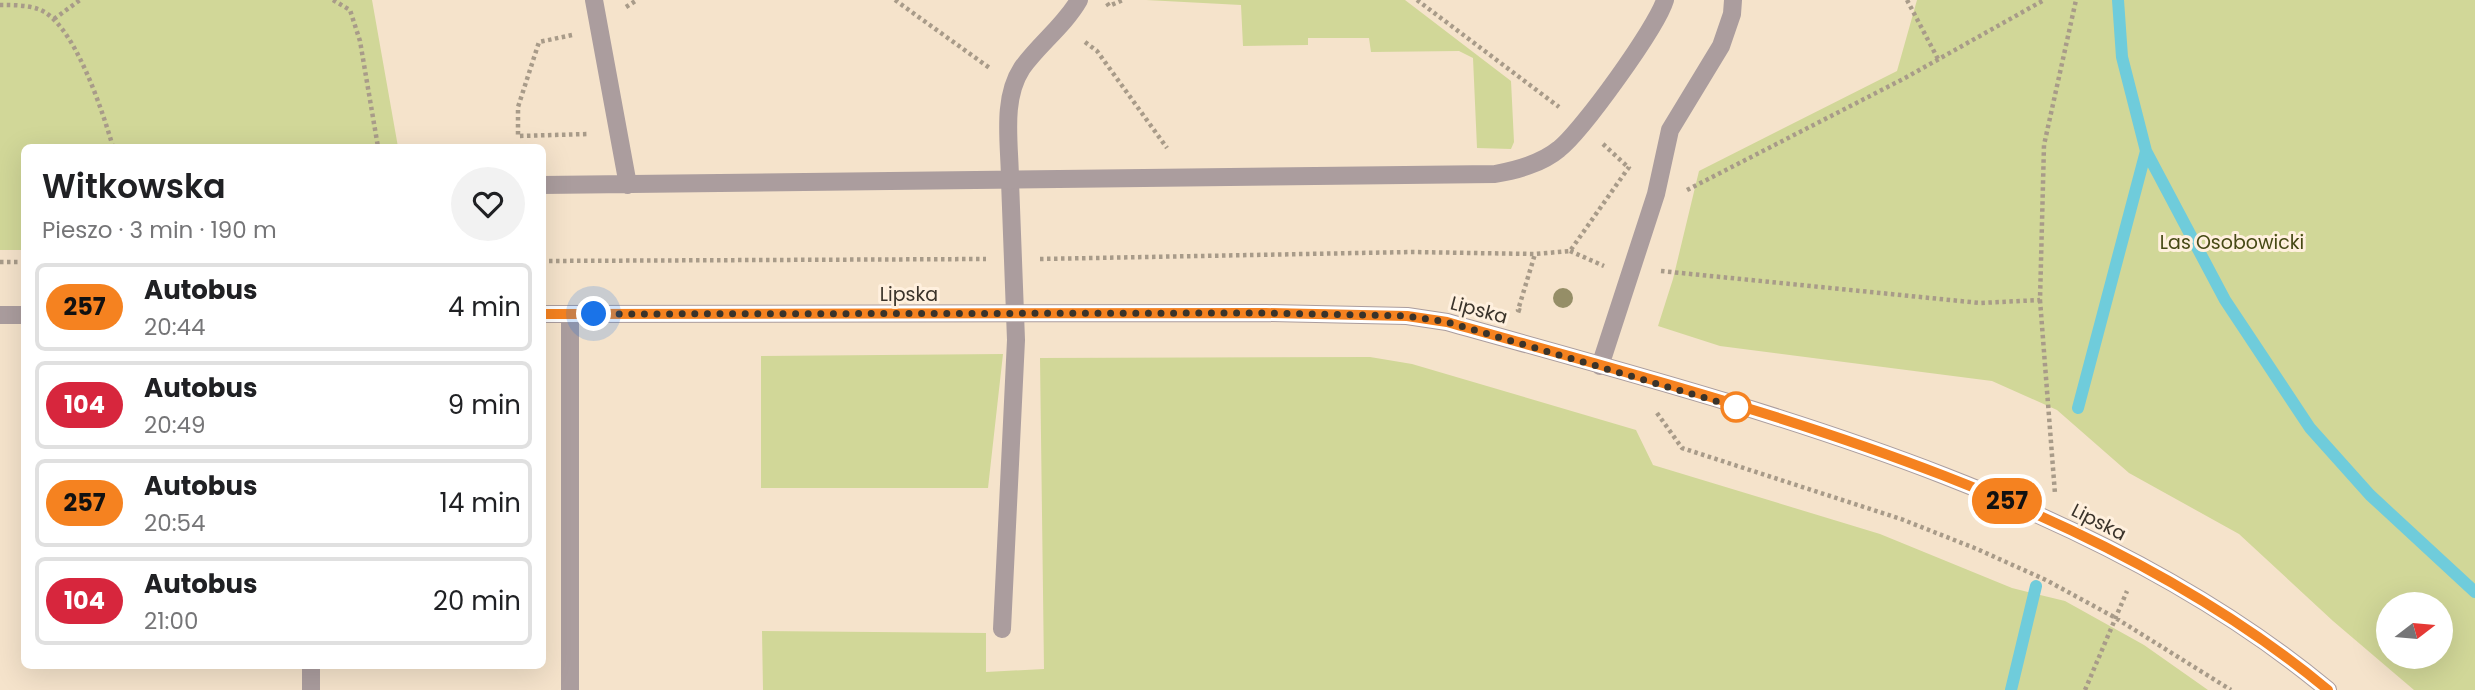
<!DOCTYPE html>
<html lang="pl">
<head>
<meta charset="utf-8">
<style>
  :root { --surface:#fff; --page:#f2f2f2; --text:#202124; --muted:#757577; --line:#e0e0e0 }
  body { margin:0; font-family:Poppins,sans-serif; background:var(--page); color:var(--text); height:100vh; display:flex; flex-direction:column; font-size:26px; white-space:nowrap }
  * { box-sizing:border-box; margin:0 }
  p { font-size:23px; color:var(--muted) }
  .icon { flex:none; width:38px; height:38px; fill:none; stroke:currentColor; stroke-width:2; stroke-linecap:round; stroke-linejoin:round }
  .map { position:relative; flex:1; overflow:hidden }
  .details { position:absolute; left:21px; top:144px; width:525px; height:525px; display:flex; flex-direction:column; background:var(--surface); border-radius:10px; box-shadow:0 7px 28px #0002 }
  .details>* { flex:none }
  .badge { padding:0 14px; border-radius:23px; font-size:24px; line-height:46px }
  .needle { width:46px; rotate:74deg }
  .buttons { position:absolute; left:2376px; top:592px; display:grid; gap:14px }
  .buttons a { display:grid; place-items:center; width:77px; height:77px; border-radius:50%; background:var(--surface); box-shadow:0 7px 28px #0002; font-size:35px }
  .you { position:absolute; width:35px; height:35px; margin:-18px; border:5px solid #fff; border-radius:50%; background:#1a73e8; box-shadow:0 0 0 10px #1a73e833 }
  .map>.badge { position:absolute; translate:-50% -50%; box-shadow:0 0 0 4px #fff }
  .round { display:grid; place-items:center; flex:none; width:74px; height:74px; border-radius:37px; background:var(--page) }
  .headline { display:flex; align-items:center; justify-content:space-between; height:119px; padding:0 21px }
  h1 { font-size:33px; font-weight:600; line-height:52px }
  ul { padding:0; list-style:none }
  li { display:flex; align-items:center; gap:21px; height:88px; margin:0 14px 10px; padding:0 7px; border:4px solid var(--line); border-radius:10px }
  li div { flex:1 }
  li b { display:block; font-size:26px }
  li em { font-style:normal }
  li .badge { min-width:77px; font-weight:700; text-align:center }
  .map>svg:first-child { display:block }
</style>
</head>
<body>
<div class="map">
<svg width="2475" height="690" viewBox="0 0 2475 690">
  <rect width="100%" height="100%" fill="#f5e3cb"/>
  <!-- green -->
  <path fill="#d1d798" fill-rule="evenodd" d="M0,0H372L398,147H24V250H0Z
    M1146,0H1405L1511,81L1514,142L1511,149L1477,148L1473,58L1459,51L1371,52L1369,38H1308V45L1243,46L1241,5Z
    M1917,0H2475V690H2414L2333,621L2239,534L2129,473L2057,410L1992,381L1720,346L1658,326L1673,279L1699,171L1897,71ZM2389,604H2441V656H2389Z
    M1003,354L988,488H761V356Z
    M1370,357L1412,364L1636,430L1653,465L1880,534L2012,588L2065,601L2144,645L2208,690H763L762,631L986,633V672L1044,669L1040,358Z"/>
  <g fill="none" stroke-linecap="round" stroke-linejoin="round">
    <!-- stream -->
    <path stroke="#6fccdb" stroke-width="12" d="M2118,0L2122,57L2146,151L2225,300L2310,428L2370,495L2475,592
      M2078,408L2146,151
      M2011,690L2036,586"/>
    <!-- path -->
    <path stroke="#a89b89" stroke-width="4.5" stroke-dasharray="3.5 3.5" stroke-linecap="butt" d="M333,0L350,10L360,41L378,147
      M895,0L991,69
      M1417,0L1559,107
      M1907,0L1938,59
      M1107,3L1109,6L1123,0
      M0,5C12,5 27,5 38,9C74,21 103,113 113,147
      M626,7L637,0
      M54,19L80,0
      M572,35L539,42L518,107V136L589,134
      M1085,42L1097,51L1167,148
      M1603,144L1630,169
      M1687,190L1905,78L2044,0
      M1570,251L1604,266
      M1040,259L1411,252L1535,254L1570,251L1629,167
      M542,261L986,259
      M0,262H24
      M1661,271L1980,303L2040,300L2044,145L2076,0
      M2040,300L2055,494
      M1521,311L1518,310L1535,254
      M1657,413L1682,448L1901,519L1977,549L2046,580L2114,617L2231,690
      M2085,690L2127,591"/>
    <!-- service -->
    <path stroke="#ab9d9e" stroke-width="18" d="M570,314V690
      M1002,629L1016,340L1010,181
      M311,690V665"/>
    <!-- minor -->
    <path stroke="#ab9d9e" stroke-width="18" d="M594,0L628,185
      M1010,181C1010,145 1001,100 1022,68C1039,44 1064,26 1079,0
      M542,185L1495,174C1517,170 1541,164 1559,149C1582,131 1657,27 1665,0
      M542,314L1266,313L1407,316L1447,322C1742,405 2088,490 2328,690
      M0,315H24
      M1600,366L1656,194L1670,130L1721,46L1732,14L1733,0"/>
  </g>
  <!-- trees -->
  <circle fill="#958e67" cx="1563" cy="298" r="10"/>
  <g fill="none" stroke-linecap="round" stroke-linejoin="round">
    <defs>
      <path id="line" d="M542,314L1266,313L1407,316L1447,322C1742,405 2088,490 2328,690"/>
    </defs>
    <!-- line casing -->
    <use href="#line" stroke="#fff" stroke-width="16"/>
    <!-- line -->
    <use href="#line" stroke="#f58220" stroke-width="10"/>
    <!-- walk -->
    <path stroke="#3a332a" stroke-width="7" stroke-dasharray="0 12.6" d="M594,314L1266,313L1407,316L1447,322L1736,407"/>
  </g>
  <!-- markers -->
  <circle fill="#fff" stroke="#f58220" stroke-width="3.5" cx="1736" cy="407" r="14"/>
  <g text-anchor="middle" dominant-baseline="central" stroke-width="6" stroke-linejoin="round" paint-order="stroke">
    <!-- park labels -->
    <g font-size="19" fill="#464915" stroke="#fff0de">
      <text x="2232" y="242">Las Osobowicki</text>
    </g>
    <!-- street labels -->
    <g font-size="19" fill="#3a332a" stroke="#fff0de">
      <text x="909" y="294">Lipska</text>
      <text transform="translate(1479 310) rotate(15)">Lipska</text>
      <text transform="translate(2099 522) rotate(27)">Lipska</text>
    </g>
  </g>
</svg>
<div class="buttons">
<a><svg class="needle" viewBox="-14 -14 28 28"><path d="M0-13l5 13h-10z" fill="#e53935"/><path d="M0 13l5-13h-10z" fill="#757577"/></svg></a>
</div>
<div class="you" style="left:594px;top:314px"></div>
<b class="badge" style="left:2007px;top:501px;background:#f58220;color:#111">257</b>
<section class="details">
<div class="headline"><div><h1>Witkowska</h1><p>Pieszo · 3 min · 190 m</p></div><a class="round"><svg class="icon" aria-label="heart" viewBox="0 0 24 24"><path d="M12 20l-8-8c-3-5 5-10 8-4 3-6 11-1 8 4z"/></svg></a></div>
<ul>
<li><span class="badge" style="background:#f58220;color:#111">257</span><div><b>Autobus</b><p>20:44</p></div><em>4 min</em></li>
<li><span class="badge" style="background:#d7263d;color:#fff">104</span><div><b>Autobus</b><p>20:49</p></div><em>9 min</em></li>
<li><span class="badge" style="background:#f58220;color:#111">257</span><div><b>Autobus</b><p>20:54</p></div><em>14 min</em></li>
<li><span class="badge" style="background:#d7263d;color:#fff">104</span><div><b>Autobus</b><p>21:00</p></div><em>20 min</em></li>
</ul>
</section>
</div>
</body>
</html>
